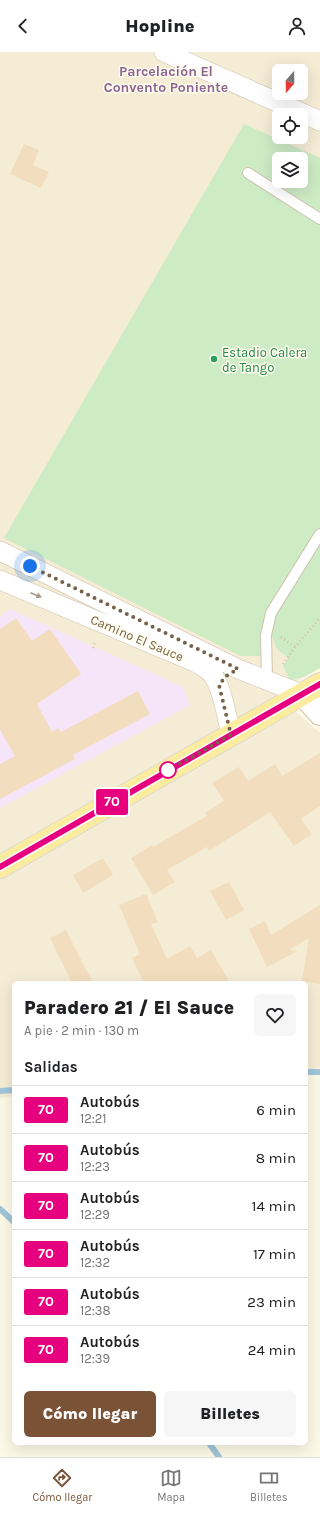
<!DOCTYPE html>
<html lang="es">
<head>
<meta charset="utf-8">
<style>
  :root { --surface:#fff; --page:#f6f6f6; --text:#202124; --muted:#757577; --line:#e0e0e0; --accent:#7a5236 }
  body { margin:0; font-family:Karla,sans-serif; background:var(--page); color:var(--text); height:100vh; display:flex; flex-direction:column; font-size:15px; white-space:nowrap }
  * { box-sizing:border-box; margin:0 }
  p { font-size:13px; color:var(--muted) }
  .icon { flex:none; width:22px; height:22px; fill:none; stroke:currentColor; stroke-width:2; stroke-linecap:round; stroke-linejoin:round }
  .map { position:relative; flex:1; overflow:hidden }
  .panel { position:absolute; left:12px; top:929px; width:296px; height:464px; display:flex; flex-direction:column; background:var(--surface); border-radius:6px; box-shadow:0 4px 16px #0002 }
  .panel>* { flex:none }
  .badge { padding:0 8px; border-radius:3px; font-size:14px; line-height:26px }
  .needle { width:26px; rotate:200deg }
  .tools { position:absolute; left:272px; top:12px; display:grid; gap:8px }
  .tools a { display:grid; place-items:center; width:36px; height:36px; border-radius:6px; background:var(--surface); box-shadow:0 4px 16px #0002; font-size:20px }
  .you { position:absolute; width:20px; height:20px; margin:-10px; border:3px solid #fff; border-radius:50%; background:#1a73e8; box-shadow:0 0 0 6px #1a73e833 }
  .map>.badge { position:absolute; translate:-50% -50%; box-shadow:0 0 0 2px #fff }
  h2 { padding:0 12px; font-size:15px; line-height:36px }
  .round { display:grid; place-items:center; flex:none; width:42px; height:42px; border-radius:6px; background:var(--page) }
  .head { display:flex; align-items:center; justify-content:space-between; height:68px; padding:0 12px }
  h1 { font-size:19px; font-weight:800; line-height:30px }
  .cta { display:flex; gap:8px; margin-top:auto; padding:8px 12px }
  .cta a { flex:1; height:46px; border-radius:6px; background:var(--accent); color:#fff; font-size:16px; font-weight:800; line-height:46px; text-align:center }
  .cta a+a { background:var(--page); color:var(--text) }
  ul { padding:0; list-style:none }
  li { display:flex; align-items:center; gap:12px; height:48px; padding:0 12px; border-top:1px solid var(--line) }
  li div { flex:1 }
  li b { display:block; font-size:15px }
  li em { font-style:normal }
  li .badge { min-width:44px; font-weight:700; text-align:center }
  header { display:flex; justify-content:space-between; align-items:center; height:52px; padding:0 12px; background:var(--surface); font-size:18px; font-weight:800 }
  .menu { display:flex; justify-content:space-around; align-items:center; height:56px; border-top:1px solid var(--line); background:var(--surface); font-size:11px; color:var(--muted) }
  .menu a { display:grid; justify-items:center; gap:2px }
  .menu .active { color:var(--accent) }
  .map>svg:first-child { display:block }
</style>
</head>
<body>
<header><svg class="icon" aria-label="back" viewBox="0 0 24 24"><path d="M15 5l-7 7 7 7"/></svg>Hopline<svg class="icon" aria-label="person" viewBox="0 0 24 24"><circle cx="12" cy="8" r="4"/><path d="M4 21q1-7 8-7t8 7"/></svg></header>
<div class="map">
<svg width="320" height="1405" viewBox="0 0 320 1405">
  <rect width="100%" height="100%" fill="#fdf9e7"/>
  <!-- residential -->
  <path fill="#f4ecd5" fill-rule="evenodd" d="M0,0H320V616L304,625L278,644L320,681V1016L306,1018V931H14V1044L0,1046ZM279,19H301V41H279ZM279,63H301V85H279ZM279,107H301V129H279Z"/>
  <!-- education -->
  <path fill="#f6e4f9" d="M10,557L183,635L190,653L0,756V565Z"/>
  <!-- green -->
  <path fill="#cdebc5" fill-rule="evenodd" d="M244,72L320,106V616L304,625L290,628L283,614L288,606L277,597L272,584L260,583L261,604H241L4,486ZM279,107H301V129H279Z"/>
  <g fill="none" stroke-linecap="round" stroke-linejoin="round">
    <!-- stream -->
    <path stroke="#a1c5d9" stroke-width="6" d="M306,1020H320
      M0,1039L14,1038
      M0,1157L14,1170
      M209,1391L219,1405"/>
  </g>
  <!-- building -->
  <path fill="#f2debe" d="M24,92L39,98L33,113L49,120L41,136L10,122Z
    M16,566L32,589L50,577L81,622L37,652L52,680L58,676L61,680L138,639L150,662L73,703L75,707L0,747V712L15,704L0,678V577Z
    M320,701V754L301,767L312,782L294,794L270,760L209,799L207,795L167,818L175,830L153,843L131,806L152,793L153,795L207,764L205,761L224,749L212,731L239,715L248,729L275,712L282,724Z
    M103,806L113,823L83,841L73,823Z
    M229,830L244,858L226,868L210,839Z
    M146,842L158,870L151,872L167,907L190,894L197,906L211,898L230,931H144L132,906L140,902L119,853Z
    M320,853V932L302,929L309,886L289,898L298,899L267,915L249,877L265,869L271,883Z
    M66,878L93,931H72L50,886Z"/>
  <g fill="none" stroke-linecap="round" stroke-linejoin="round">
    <defs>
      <path id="lane" d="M248,121L320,167
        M267,628L266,583L271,561L320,482"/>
      <path id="street" d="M164,0L320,69
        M0,499L238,617L302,642
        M0,528L197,611C203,615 210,618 214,625C223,638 227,667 231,683"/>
      <path id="secondary" d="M302,642L320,662"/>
      <path id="primary" d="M0,815L320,632"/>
    </defs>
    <!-- lane casing -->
    <use href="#lane" stroke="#cfc2ad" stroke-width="12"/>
    <!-- street casing -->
    <use href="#street" stroke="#cfc2ad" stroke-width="20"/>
    <!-- secondary casing -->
    <use href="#secondary" stroke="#d2c4aa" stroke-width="24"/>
    <!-- primary casing -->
    <use href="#primary" stroke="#dedad4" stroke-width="24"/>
    <!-- path -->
    <path stroke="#d8c1a1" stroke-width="2.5" stroke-dasharray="1 3" stroke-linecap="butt" d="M281,585L295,595
      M93,596L95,590
      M283,612L295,595L320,566"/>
    <!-- lane -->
    <use href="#lane" stroke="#fff" stroke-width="10"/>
    <!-- street -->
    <use href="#street" stroke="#fff" stroke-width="19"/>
    <!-- secondary -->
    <use href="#secondary" stroke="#fff" stroke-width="22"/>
    <!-- primary -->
    <use href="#primary" stroke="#fbeca0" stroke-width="22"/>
  </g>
  <!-- one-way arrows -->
  <defs><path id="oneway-solid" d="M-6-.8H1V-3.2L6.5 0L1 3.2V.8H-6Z"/></defs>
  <use fill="#a79a8a" href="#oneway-solid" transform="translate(36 543) rotate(23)"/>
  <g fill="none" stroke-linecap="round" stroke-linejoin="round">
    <defs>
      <path id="line" d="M0,815L320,632"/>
    </defs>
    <!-- line casing -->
    <use href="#line" stroke="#fff" stroke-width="9"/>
    <!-- line -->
    <use href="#line" stroke="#e6007e" stroke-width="6"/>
    <!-- walk -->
    <path stroke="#77634b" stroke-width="4" stroke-dasharray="0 7.2" d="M30,514L238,617L226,624L219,633L231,683L165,720L168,718"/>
  </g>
  <!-- markers -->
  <circle fill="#2e9e5b" stroke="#fffcee" stroke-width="1.5" cx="214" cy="307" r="4"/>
  <circle fill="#fff" stroke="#e6007e" stroke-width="2" cx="168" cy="718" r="8"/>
  <g text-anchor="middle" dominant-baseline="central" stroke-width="3" stroke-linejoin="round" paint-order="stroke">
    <!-- leisure labels -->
    <g font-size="13" fill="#27864d" stroke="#fffcee" text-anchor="start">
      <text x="222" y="300">Estadio Calera<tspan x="222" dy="15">de Tango</tspan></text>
    </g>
    <!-- street labels -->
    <g font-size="13" fill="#77634b" stroke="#fffcee">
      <text transform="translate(137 586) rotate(23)">Camino El Sauce</text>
    </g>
    <!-- neighbourhood labels -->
    <g font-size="14" font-weight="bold" fill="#8c6393" stroke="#fffcee">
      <text x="166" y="19">Parcelación El<tspan x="166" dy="16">Convento Poniente</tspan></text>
    </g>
  </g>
</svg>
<div class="tools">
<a><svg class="needle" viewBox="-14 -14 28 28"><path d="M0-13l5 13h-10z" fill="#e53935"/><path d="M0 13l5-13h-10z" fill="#757577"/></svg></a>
<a><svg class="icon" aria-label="locate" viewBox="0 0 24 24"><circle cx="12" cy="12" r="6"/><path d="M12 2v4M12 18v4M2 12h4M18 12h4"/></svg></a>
<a><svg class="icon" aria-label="layers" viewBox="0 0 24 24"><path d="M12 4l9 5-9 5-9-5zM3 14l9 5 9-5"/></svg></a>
</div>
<div class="you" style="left:30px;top:514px"></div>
<b class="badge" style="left:112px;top:750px;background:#e6007e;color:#fff">70</b>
<section class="panel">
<div class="head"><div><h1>Paradero 21 / El Sauce</h1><p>A pie · 2 min · 130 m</p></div><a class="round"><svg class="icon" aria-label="heart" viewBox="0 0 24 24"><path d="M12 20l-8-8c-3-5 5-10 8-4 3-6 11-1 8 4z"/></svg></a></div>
<h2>Salidas</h2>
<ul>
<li><span class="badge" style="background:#e6007e;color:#fff">70</span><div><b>Autobús</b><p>12:21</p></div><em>6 min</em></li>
<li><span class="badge" style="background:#e6007e;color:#fff">70</span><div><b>Autobús</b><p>12:23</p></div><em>8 min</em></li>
<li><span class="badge" style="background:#e6007e;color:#fff">70</span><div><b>Autobús</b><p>12:29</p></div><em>14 min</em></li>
<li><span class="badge" style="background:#e6007e;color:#fff">70</span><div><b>Autobús</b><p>12:32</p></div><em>17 min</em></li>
<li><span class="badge" style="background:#e6007e;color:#fff">70</span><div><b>Autobús</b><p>12:38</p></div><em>23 min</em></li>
<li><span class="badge" style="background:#e6007e;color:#fff">70</span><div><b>Autobús</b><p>12:39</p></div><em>24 min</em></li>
</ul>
<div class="cta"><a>Cómo llegar</a><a>Billetes</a></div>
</section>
</div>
<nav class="menu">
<a class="active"><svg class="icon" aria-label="directions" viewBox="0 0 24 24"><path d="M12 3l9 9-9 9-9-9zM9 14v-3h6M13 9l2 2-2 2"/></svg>Cómo llegar</a>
<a><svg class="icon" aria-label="map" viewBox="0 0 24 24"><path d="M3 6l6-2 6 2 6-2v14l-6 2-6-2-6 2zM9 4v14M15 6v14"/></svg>Mapa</a>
<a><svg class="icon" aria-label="tickets" viewBox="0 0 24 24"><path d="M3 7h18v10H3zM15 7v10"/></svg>Billetes</a>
</nav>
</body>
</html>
